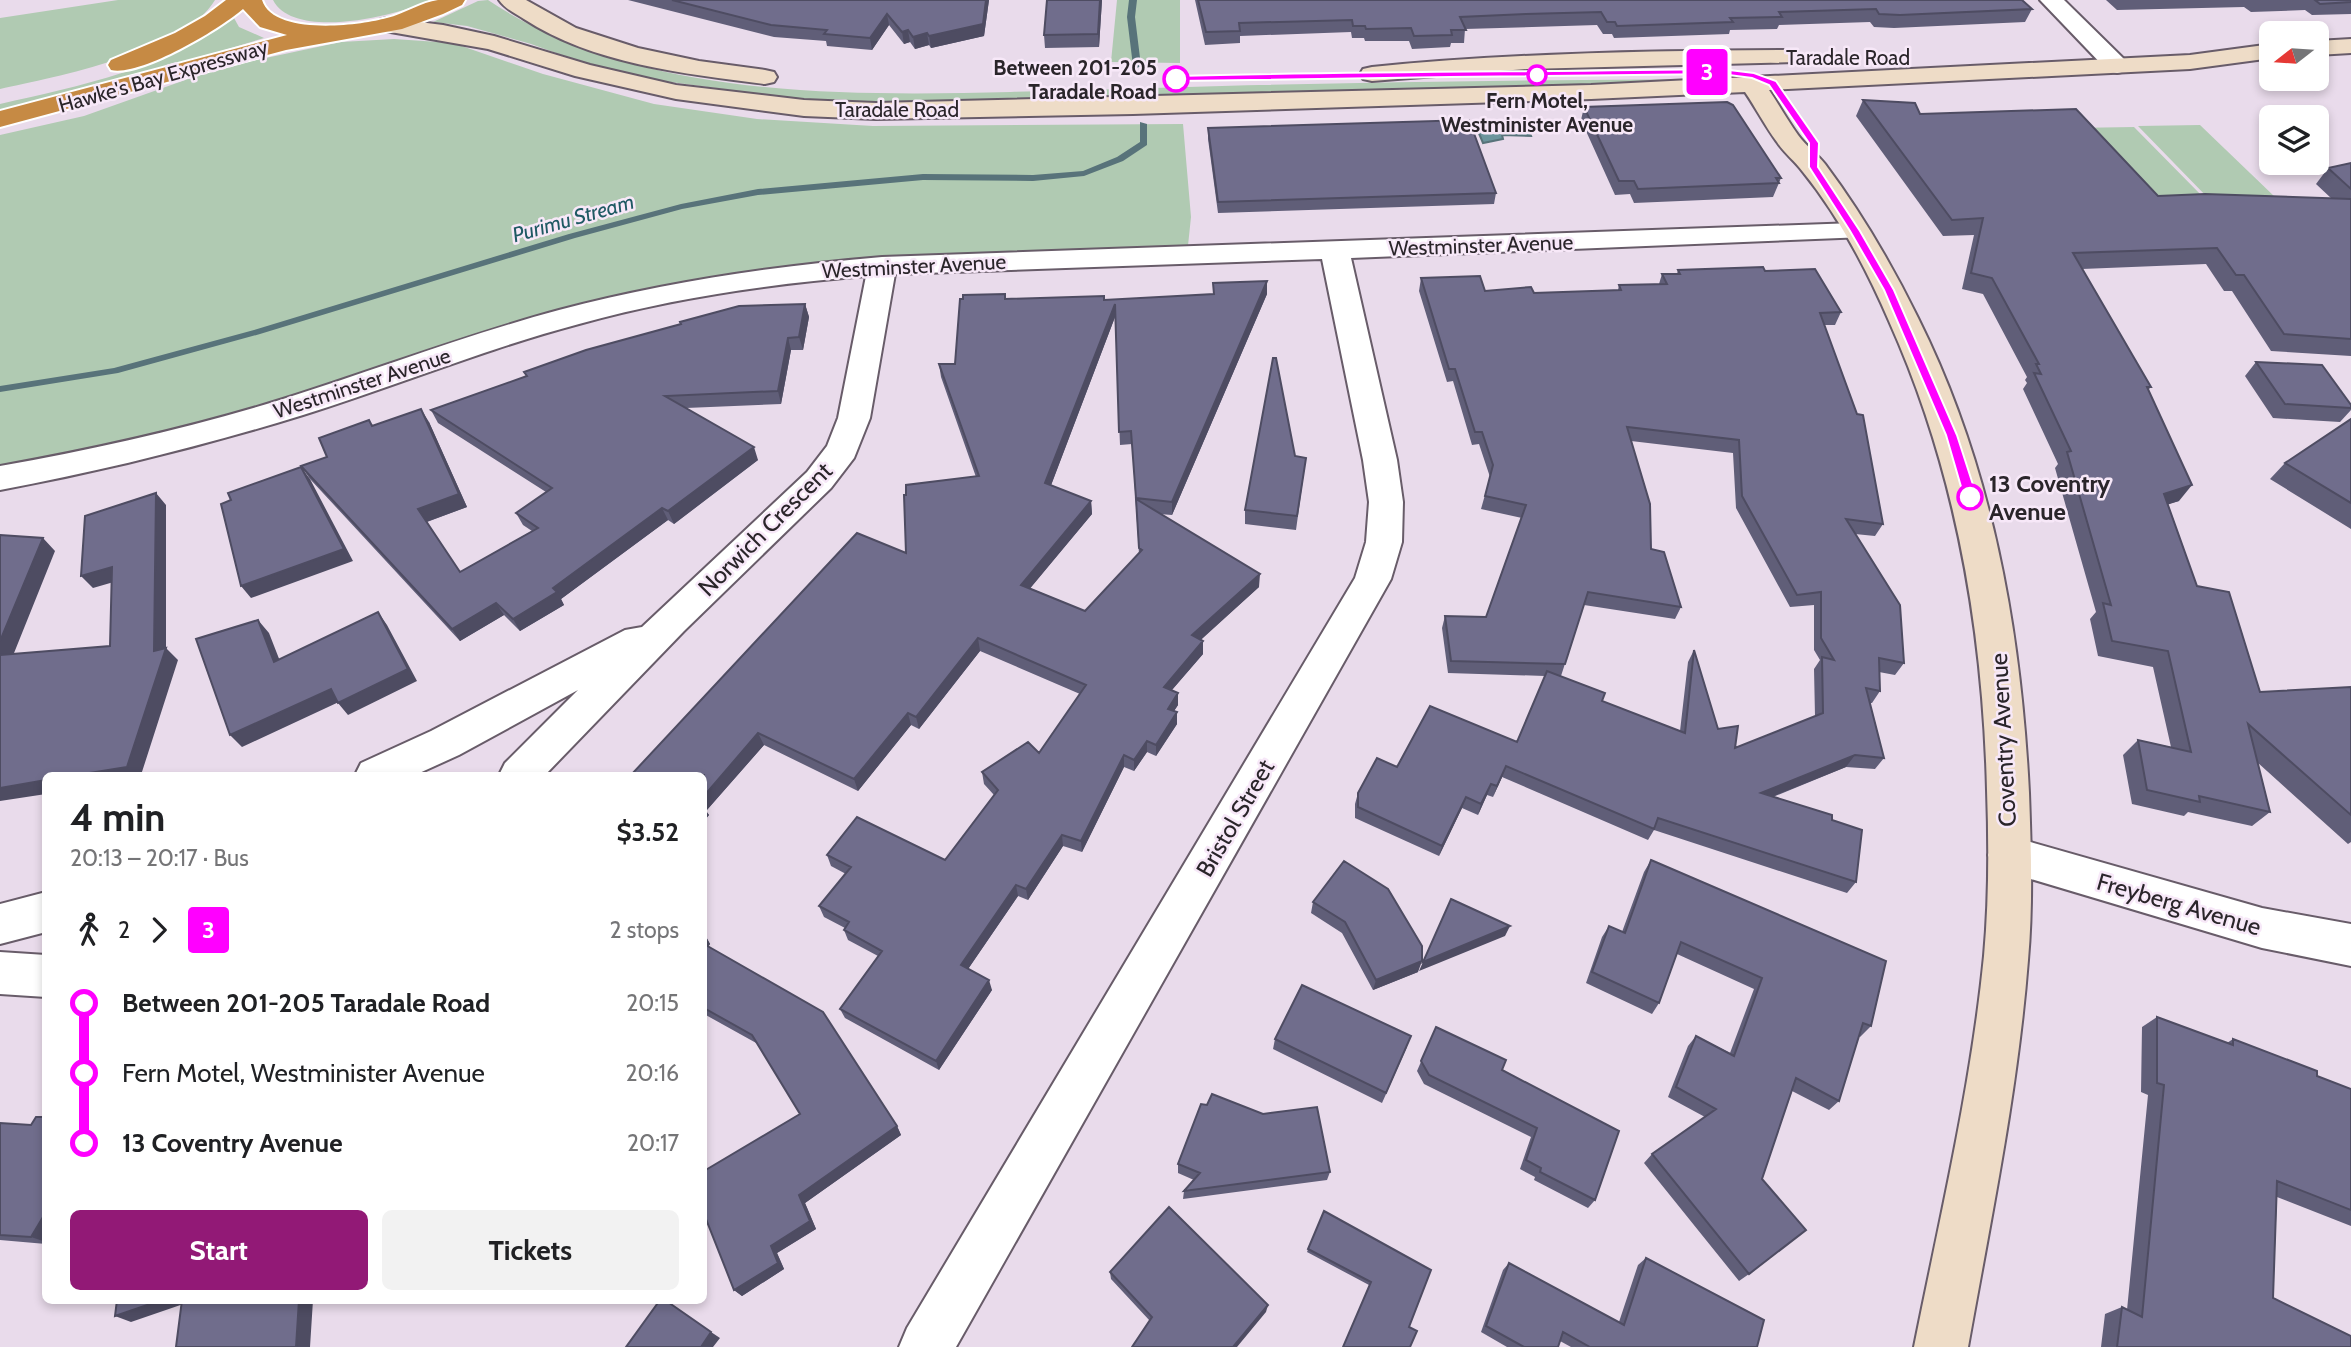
<!DOCTYPE html>
<html lang="en">
<head>
<meta charset="utf-8">
<style>
  :root { --surface:#fff; --page:#f2f2f2; --text:#202124; --muted:#757577; --accent:#921976 }
  body { margin:0; font-family:Cabin,sans-serif; background:var(--page); color:var(--text); height:100vh; display:flex; flex-direction:column; font-size:26px; white-space:nowrap }
  * { box-sizing:border-box; margin:0 }
  p { font-size:23px; color:var(--muted) }
  .icon { flex:none; width:38px; height:38px; fill:none; stroke:currentColor; stroke-width:2; stroke-linecap:round; stroke-linejoin:round }
  .map { position:relative; flex:1; overflow:hidden }
  .sheet { position:absolute; left:42px; top:772px; width:665px; height:532px; display:flex; flex-direction:column; background:var(--surface); border-radius:10px; box-shadow:0 4px 10px #0003 }
  .sheet>* { flex:none }
  .badge { padding:0 14px; border-radius:5px; font-size:24px; line-height:46px }
  .needle { width:46px; rotate:253deg }
  .fabs { position:absolute; left:2259px; top:21px; display:grid; gap:14px }
  .fabs a { display:grid; place-items:center; width:70px; height:70px; border-radius:10px; background:var(--surface); box-shadow:0 4px 10px #0003; font-size:35px }
  .map>.badge { position:absolute; translate:-50% -50%; box-shadow:0 0 0 4px #fff }
  .legs { display:flex; align-items:center; gap:10px; height:77px; padding:0 28px; font-size:23px }
  .legs p { margin-inline-start:auto }
  .head { display:flex; align-items:center; justify-content:space-between; height:119px; padding:0 28px }
  h1 { font-size:38px; font-weight:700; line-height:52px }
  .action { display:flex; gap:14px; margin-top:auto; padding:14px 28px }
  .action a { flex:1; height:80px; border-radius:10px; background:var(--accent); color:#fff; font-size:28px; font-weight:700; line-height:80px; text-align:center }
  .action a+a { background:var(--page); color:var(--text) }
  ul { padding:0 28px; list-style:none }
  li { display:flex; align-items:center; gap:24px; height:70px; font-size:26px }
  li i { display:grid; place-items:center; width:10px; height:100%; margin:0 9px; background:currentColor }
  li i::after { content:''; width:18px; height:18px; margin:-9px; border:5px solid; border-radius:50%; background:var(--surface) }
  li p { margin-inline-start:auto }
  li:first-child i { background:linear-gradient(#0000 50%,currentColor 0) }
  li:last-child i { background:linear-gradient(currentColor 50%,#0000 0) }
  .map>svg:first-child { display:block }
</style>
</head>
<body>
<div class="map">
<svg width="2351" height="1347" viewBox="0 0 2351 1347">
  <rect width="100%" height="100%" fill="#e9dbeb"/>
  <!-- green -->
  <path fill="#b0cab2" d="M118,0H215C184,52 56,77 0,89V18Z
    M273,0H430C398,16 294,41 273,0Z
    M488,0C633,98 841,96 1011,92C1081,90 1151,88 1222,86C1383,82 1544,80 1705,79L1706,82L871,103L797,99L663,81L581,62L531,44L467,26L433,22L478,1Z
    M1117,0H1180V63L1111,62Z
    M234,18L239,27L264,38L146,74L0,112V104C79,86 168,68 234,18Z
    M394,39L453,43L543,74L654,104L757,119L873,126L1183,124L1191,217L1187,255L714,281L297,398L0,474V135L84,116L219,68L341,42Z
    M2200,125L2275,197L2209,199L2138,126Z
    M2134,127L2205,199L2139,201L2072,128Z"/>
  <!-- water -->
  <path fill="#6b959d" stroke="#58737a" stroke-width="2" d="M1525,122L1531,136L1502,135L1503,139L1483,143L1475,124Z"/>
  <g fill="none" stroke-linecap="round" stroke-linejoin="round">
    <!-- stream -->
    <path fill="#58737a" fill-rule="evenodd" d="M1129,0H1137L1135,17L1141,66L1137,68L1133,66L1127,17Z
      M1140,122L1147,124V145L1123,161L1084,176L1033,181L923,180L758,195L682,209L575,238L260,334L118,373L0,392V386L114,368L254,330L569,234L681,204L758,189L923,174L1033,175L1083,171L1117,157L1140,142Z"/>
    <defs>
      <path id="street" d="M2040,0H2064L2126,61L2129,66L2126,71L2117,73L2108,71Z
        M1855,223L1865,225L1869,231L1865,237L1351,258L1397,460L1403,502L1402,542L1391,579L956,1347H899L907,1328L1355,578L1366,542L1369,502L1363,460L1322,259L895,274L870,418L854,458L831,488L684,631L545,775H499L505,763L578,690L459,755L415,775H355L361,763L431,731L625,630L642,627L807,472L827,446L838,418L866,276C769,284 672,298 579,324C485,349 395,386 303,415C203,446 102,471 0,490V466C95,449 190,428 283,399C375,370 466,335 559,310C665,282 773,266 882,257Z
        M2009,836L2262,908L2351,924V966L2262,948L1994,868L1988,855L1994,842Z
        M46,892V932L0,944V904Z
        M0,952L46,955V997L0,994Z"/>
      <path id="secondary" d="M499,0H526L576,28L638,48L699,61L765,70L774,72L777,77L774,82L765,84C685,74 593,64 524,19C515,13 505,9 499,0Z
        M387,18L443,25L494,36L590,65L676,85L804,100L876,103L1591,85L2190,55L2272,44V58L2190,69L1769,90C1779,105 1788,121 1798,135C1806,146 1817,154 1825,164C1861,212 1892,265 1918,318C1992,466 2021,630 2029,793C2031,848 2033,905 2028,960C2018,1090 1991,1218 1968,1347H1914C1940,1217 1971,1088 1984,956C1989,901 1989,845 1987,790C1983,628 1956,470 1889,321C1867,270 1838,215 1803,172C1795,161 1784,153 1777,142C1765,126 1756,108 1745,92L1591,99L1133,114L876,119L804,116L676,99L575,76L488,49L379,30L375,25L379,20Z
        M2351,39V53L2317,55V41Z
        M1786,50L1795,52L1798,57L1795,62L1527,69L1372,81L1363,79L1360,74L1363,69L1372,67C1510,53 1648,51 1786,50Z"/>
      <path id="highway" d="M226,0H262C273,36 359,26 387,18C404,14 422,2 438,0C447,0 457,0 465,0L462,5L443,14L402,29L286,50L0,127V111L287,35L260,27L243,9C220,29 140,77 111,70L108,65L111,60L175,33L205,16Z"/>
    </defs>
    <!-- street casing -->
    <use href="#street" stroke="#685c69" stroke-width="4"/>
    <!-- secondary casing -->
    <use href="#secondary" stroke="#685c69" stroke-width="4"/>
    <!-- highway casing -->
    <use href="#highway" stroke="#fff" stroke-width="4"/>
    <!-- street -->
    <use href="#street" fill="#fff" fill-rule="evenodd"/>
    <!-- secondary -->
    <use href="#secondary" fill="#eedcc7" fill-rule="evenodd"/>
    <!-- highway -->
    <use href="#highway" fill="#c68a44" fill-rule="evenodd"/>
  </g>
  <!-- wall -->
  <path fill="#605e78" fill-rule="evenodd" d="M628,0H989L984,36L931,48L929,45L915,49L910,42L904,44L889,25L872,50L827,46L826,41L774,37Z
    M1102,0L1099,47L1045,48L1044,35Z
    M1195,0H2022L2032,9L2025,22L1894,28L1874,27L1870,22L1779,25L1777,29L1730,30L1729,34L1614,38L1612,34H1603L1597,25L1465,29L1464,43H1451L1450,47L1412,49L1409,41H1365L1364,38H1352L1351,32L1240,36V43L1205,45Z
    M2106,0H2351V14L2312,15L2305,10L2251,12L2244,7L2117,10Z
    M1863,100L1920,114L2158,196L2332,199L2316,184L2328,168L2351,163V356L2271,351L2232,291H2224L2206,264L2082,269L2151,387L2148,390L2179,501L2168,504L2197,586L2260,692L2351,687V842L2348,844L2257,762L2270,812L2252,826L2188,812L2184,816L2132,804L2123,755L2138,740L2171,747L2153,667L2098,656L2090,619L2096,612L2055,468L2058,464L2023,389L2027,383L2025,380L2027,377L1983,294L1962,289L1974,235L1943,236L1856,116Z
    M1584,107L1781,178L1773,197L1634,203L1630,194L1615,195L1581,120Z
    M1208,128L1496,193L1494,204L1218,213L1208,139Z
    M1678,270L1765,271L1841,312L1835,325H1824L1883,524L1875,536L1855,534L1904,663L1895,675L1879,672L1880,691L1872,703H1870L1884,758L1875,769L1846,767L1773,797L1832,820L1856,882L1847,893L1654,830L1648,840L1502,777L1493,797L1487,795L1478,815L1462,808L1439,856L1355,818V804L1358,793L1397,767L1517,742L1545,676L1448,673L1442,628L1445,616L1486,617L1522,518L1481,509L1490,477L1479,444L1472,445L1453,381L1447,382L1419,291L1421,278L1485,291L1534,293L1618,290L1619,285L1659,284L1662,274H1677ZM1631,441L1733,453L1736,508L1790,607L1814,605V650L1820,660L1814,669L1815,716L1735,748L1718,729L1694,650L1688,662L1680,731L1602,701L1561,676L1584,605L1675,619L1681,607L1651,549Z
    M1267,281V294L1172,515L1159,514L1259,587L1200,640L1203,654L1172,690L1178,705L1174,711L1177,712V724L1156,756L1147,752L1134,771L1124,767L1082,852L1063,846L1028,900L1018,896L968,969L992,990L939,1070L845,1018L840,1009L878,956L848,940L844,930L845,928L824,917L819,906L846,874L831,866L827,855L945,860L994,795L984,784L982,772L1039,753L1080,694L980,651L919,729L911,725L858,791L764,745L706,811L709,815L704,821V775L976,477L941,377L939,364H955L1005,294V299L1104,300L1213,294V283ZM1115,317L1120,445L1132,444L1139,554L1085,611L1030,588L1092,514L1091,501L1051,485Z
    M805,304L809,317L803,350H791L781,404L686,408L758,460L674,524L668,520L561,599L564,605L520,631L504,615L460,641L310,479L301,466L327,457L373,426L429,422L467,507L427,522L460,572L532,531L523,525L516,513L546,492L438,423L431,410Z
    M2256,362L2351,405V410L2340,422L2273,418L2245,376Z
    M2351,419V529L2270,479L2285,463Z
    M1295,456L1306,458L1296,530L1245,524V510Z
    M1651,860L1871,1026L1860,1037L1859,1036L1839,1101L1829,1110L1792,1091L1762,1179L1749,1274L1739,1281L1644,1163L1652,1154L1705,1117L1668,1097L1688,1046L1696,1036L1730,1053L1754,989L1677,954L1659,1003L1652,1014L1586,983L1602,937L1609,926L1622,932L1644,872Z
    M1344,861L1418,972L1373,990L1342,933L1311,913L1313,902Z
    M704,933L710,944L708,947L897,1126L901,1135L805,1203L816,1229L777,1253L784,1269L742,1296L734,1290L800,1114L758,1044L704,1014Z
    M2157,1017L2227,1043L2233,1039L2317,1076L2351,1089V1226L2277,1197L2273,1298L2351,1347H2101L2105,1314L2122,1307L2127,1310L2148,1095L2141,1092L2142,1027Z
    M1436,1027L1502,1070L1595,1200L1588,1208L1534,1180L1535,1177L1520,1169L1531,1137L1424,1084L1417,1071Z
    M1275,1039L1407,1047L1382,1103L1273,1049Z
    M46,1117V1244L0,1240V1123L31,1125Z
    M1178,1164L1330,1172L1327,1180L1183,1199L1184,1191L1194,1180L1178,1173Z
    M1324,1211L1409,1327L1410,1347L1369,1285L1307,1252Z
    M1646,1258L1757,1347H1571L1560,1341L1558,1347H1507L1481,1332L1503,1270L1509,1263L1619,1322L1638,1265Z
    M1110,1272L1266,1312L1150,1321L1111,1279Z"/>
  <!-- shaded-wall -->
  <path fill="#4e4c62" d="M986,0H989L984,36L931,48L929,36Z
    M1100,0H1102L1099,47L1098,34Z
    M887,14L889,25L872,50L870,38Z
    M908,30L910,42L904,44L902,32Z
    M927,33L929,45L915,49L913,37Z
    M1267,281V294L1172,515V502Z
    M805,304L809,317L803,350L799,337Z
    M1115,304V317L1047,496L1045,483Z
    M788,338L791,350L781,404L778,391Z
    M421,409L429,422L467,507L426,522L418,509Z
    M754,447L758,460L674,524L668,511Z
    M301,467L310,479L353,561L251,598L241,586Z
    M2192,485L2179,501L2151,510L2164,494Z
    M156,493L166,505V648L178,660L141,775H77L154,651Z
    M1091,501L1092,514L1023,597L1021,585Z
    M662,508L668,520L561,599L564,605L520,631L513,619L553,588Z
    M43,538L55,551L8,668L0,661V641Z
    M112,567L124,579L93,588L81,576Z
    M1260,574L1259,587L1192,648V635Z
    M496,603L504,615L460,641L452,629Z
    M378,612L387,625L417,681L348,715L338,703Z
    M258,620L269,633L285,674L274,662Z
    M978,638L980,651L919,729L916,717Z
    M1203,641V654L1164,699V687Z
    M331,689L341,701L242,747L230,735Z
    M1178,693V705L1168,720V709Z
    M1177,712V724L1156,756V745Z
    M908,713L911,725L858,791L854,779Z
    M758,733L764,745L706,811L709,815L704,821V796Z
    M1147,741V752L1134,771V760Z
    M1124,755V767L1082,852L1081,841Z
    M1855,755L1846,767L1754,804L1761,793Z
    M1506,766L1502,777L1493,797L1497,786Z
    M46,780V794L0,801V788Z
    M1491,784L1487,795L1478,815L1481,804Z
    M1466,797L1462,808L1439,856L1442,846Z
    M1062,835L1063,846L1028,900L1026,889Z
    M1016,885L1018,896L964,975L961,965Z
    M1510,926L1505,936L1419,971L1423,962Z
    M704,933L710,944L704,951Z
    M1422,961L1418,972L1373,990L1376,980Z
    M989,980L992,990L939,1070L936,1061Z
    M897,1126L901,1135L805,1203L816,1229L777,1253L784,1269L742,1296L734,1290L799,1195Z
    M46,1212V1242L31,1237Z
    M162,1300H195L131,1322L115,1316Z
    M299,1300H313L310,1347H296Z
    M1268,1305L1266,1312L1237,1347H1233Z
    M711,1332L720,1338L713,1347H701Z"/>
  <!-- building -->
  <path fill="#706d8c" stroke="#4e4c62" stroke-width="2" d="M672,0H986L983,24L929,36L927,33L913,37L908,30L902,32L887,14L870,38L824,34L827,30L771,25Z
    M1047,0H1100L1098,34L1044,35Z
    M1198,0H2022L2032,9L1900,15L1879,14L1876,9L1779,12L1782,17L1730,18L1733,22L1617,26L1615,22H1607L1601,12L1526,14L1460,17L1466,30H1451L1452,35L1414,36L1411,28L1366,29L1365,26H1353L1352,20L1239,23L1240,31L1206,32Z
    M2315,0H2351V2L2320,4Z
    M1863,100L1915,103L1920,114L2076,109L2158,196L2205,194L2351,199V339L2284,334L2244,275H2236L2217,248L2073,253L2151,387H2147L2192,485L2164,494L2197,586L2229,592L2260,692L2351,687V815L2248,724L2270,812L2199,796L2200,802L2147,790L2138,740L2191,752L2168,651L2112,641L2103,603L2111,605L2067,452L2071,451L2034,373L2041,374L2036,364H2039L1992,278L1971,273L1983,218L1952,220Z
    M1727,102L1733,105L1781,178H1776L1779,183L1638,189L1634,181H1619L1584,107Z
    M1469,120L1496,193L1218,202L1208,128Z
    M2351,163V189L2328,168Z
    M1763,267L1765,271L1815,269L1841,312L1820,313L1857,414L1863,415L1883,524L1846,519L1900,605L1904,663L1879,658L1880,691L1866,688L1884,758L1855,755L1761,793L1832,815V820L1862,830L1856,882L1658,818L1654,829L1506,766L1497,786L1491,784L1481,804L1466,797L1442,846L1358,807V793L1377,758L1397,767L1430,706L1517,742L1547,671L1605,693L1602,701L1685,733L1694,650L1718,729L1738,726L1735,748L1823,713L1822,657L1834,660L1821,638V592L1797,595L1742,496L1739,440L1627,427L1650,504L1651,549L1664,552L1681,607L1588,592L1565,664L1451,661L1445,616L1486,617L1526,505L1485,496L1493,465L1482,432H1475L1455,369H1449L1421,278L1480,276L1485,291L1531,287L1534,293L1621,290L1619,285L1667,284L1662,274H1680L1678,270Z
    M1267,281L1172,502L1136,498L1131,431L1119,432L1115,304L1045,483L1091,501L1021,585L1085,611L1142,550L1139,548L1136,499L1260,574L1192,635L1203,641L1164,687L1178,693L1168,709L1177,712L1156,745L1147,741L1134,760L1124,755L1081,841L1062,835L1026,889L1016,885L961,965L989,980L936,1061L840,1009L882,951L844,930L849,922L819,906L851,867L827,855L857,817L945,860L998,790L982,772L1028,742L1039,753L1086,685L978,638L916,717L908,713L854,779L758,733L704,796V775H631L857,533L906,553L904,495H906V485L979,476L939,364H955L960,299H963V295L1005,294V299L1104,296V300L1214,294L1213,283Z
    M805,304L799,337L788,338L778,391L665,396L754,447L668,511L662,508L553,588L557,592L513,619L496,603L452,629L301,466L327,457L319,438L369,420L372,426L421,409L459,494L418,509L460,572L538,528L516,513L552,488L431,410L527,376L524,372L586,350L681,324L680,322L739,306Z
    M1273,358H1276L1295,456L1306,458L1297,516L1245,510Z
    M2256,362L2322,365L2351,405V408L2285,404Z
    M2351,419V503L2285,463Z
    M301,467L344,549L241,586L221,504L231,500L228,493Z
    M156,493L154,651L166,648L127,767L77,775H46V780L0,788V655L110,646L112,567L81,576L85,516Z
    M0,535L43,538L0,641Z
    M378,612L408,669L338,703L331,689L230,735L196,639L258,620L274,662Z
    M1651,860L1886,961L1871,1026L1863,1023L1839,1101L1796,1078L1762,1179L1806,1230L1749,1274L1652,1154L1716,1109L1676,1087L1696,1036L1734,1056L1762,978L1681,942L1659,1003L1592,972L1609,926L1625,933Z
    M1344,861L1388,889L1422,946V961L1376,980L1345,922L1313,902Z
    M1451,899L1510,926L1423,962Z
    M704,944L823,1012L897,1126L799,1195L810,1221L771,1246L778,1263L734,1290L704,1214V1171L800,1114L752,1035L704,1008Z
    M1302,985L1411,1036L1386,1093L1275,1039Z
    M2157,1017L2233,1045V1039L2317,1071V1076L2351,1089V1210L2277,1181L2273,1298L2351,1336V1347H2117L2122,1307L2142,1317L2164,1085L2157,1083Z
    M1436,1027L1506,1060L1502,1070L1619,1131L1595,1200L1540,1172L1541,1168L1526,1160L1537,1128L1429,1075L1421,1061Z
    M1212,1094L1263,1114L1317,1107L1330,1172L1184,1191L1200,1173L1178,1164L1201,1104L1207,1105Z
    M36,1117H46V1212L31,1237L0,1235V1123L31,1125Z
    M1169,1207L1268,1305L1233,1347H1132L1152,1317L1110,1272Z
    M1324,1211L1431,1270L1409,1327L1417,1331L1410,1347H1343L1371,1282L1308,1249Z
    M1646,1258L1764,1320L1757,1347H1590L1563,1332L1558,1347H1524L1486,1326L1509,1263L1624,1325Z
    M117,1300H162L115,1316Z
    M182,1300H299L296,1347H176Z
    M660,1300H665L711,1332L701,1347H626Z"/>
  <!-- line-1 -->
  <path fill="#f0f" stroke="#fff" stroke-width="2" d="M1721,69L1754,73L1776,81L1819,143L1818,167L1860,231L1894,290L1957,435L1977,497L1975,500L1970,501L1964,497L1946,435L1884,290L1850,231L1809,167V143L1769,85L1752,78L1721,74C1539,77 1358,77 1176,81L1172,79L1176,76C1358,71 1539,72 1721,69Z"/>
  <!-- markers -->
  <g fill="#fff" stroke="#f0f" stroke-width="3.5">
    <circle cx="1537" cy="75" r="9"/>
    <circle cx="1176" cy="79" r="12"/>
    <circle cx="1970" cy="497" r="12"/>
  </g>
  <g text-anchor="middle" dominant-baseline="central" stroke-width="5" stroke-linejoin="round" paint-order="stroke">
    <!-- far-street labels -->
    <g font-size="21" fill="#2a252a" stroke="#f7e8f8">
      <text x="1848" y="57">Taradale Road</text>
      <text transform="translate(163 76) rotate(-16)">Hawke's Bay Expressway</text>
      <text x="897" y="109">Taradale Road</text>
      <text transform="translate(1481 245) rotate(-2)">Westminster Avenue</text>
      <text transform="translate(914 266) rotate(-3)">Westminster Avenue</text>
      <text transform="translate(362 383) rotate(-18)">Westminster Avenue</text>
    </g>
    <!-- far-stop labels -->
    <g font-size="21" font-weight="bold" fill="#2a252a" stroke="#f7e8f8" text-anchor="end">
      <text x="1157" y="67">Between 201-205<tspan x="1157" dy="24">Taradale Road</tspan></text>
      <text x="1537" y="100" text-anchor="middle">Fern Motel,<tspan x="1537" dy="24">Westminister Avenue</tspan></text>
    </g>
    <!-- far-water labels -->
    <g font-size="21" font-style="italic" fill="#1e5963" stroke="#f7e8f8">
      <text transform="translate(573 218) rotate(-16)">Purimu Stream</text>
    </g>
    <!-- stop labels -->
    <g font-size="24" font-weight="bold" fill="#2a252a" stroke="#f7e8f8" text-anchor="start">
      <text x="1989" y="483">13 Coventry<tspan x="1989" dy="28">Avenue</tspan></text>
    </g>
    <!-- street labels -->
    <g font-size="24" fill="#2a252a" stroke="#f7e8f8">
      <text transform="translate(765 529) rotate(-45)">Norwich Crescent</text>
      <text transform="translate(2003 740) rotate(-93)">Coventry Avenue</text>
      <text transform="translate(1235 818) rotate(-60)">Bristol Street</text>
      <text transform="translate(2179 904) rotate(16)">Freyberg Avenue</text>
    </g>
  </g>
</svg>
<div class="fabs">
<a><svg class="needle" viewBox="-14 -14 28 28"><path d="M0-13l5 13h-10z" fill="#e53935"/><path d="M0 13l5-13h-10z" fill="#757577"/></svg></a>
<a><svg class="icon" aria-label="layers" viewBox="0 0 24 24"><path d="M12 4l9 5-9 5-9-5zM3 14l9 5 9-5"/></svg></a>
</div>
<b class="badge" style="left:1707px;top:72px;background:#f0f;color:#fff">3</b>
<section class="sheet">
<div class="head"><div><h1>4 min</h1><p>20:13 – 20:17 · Bus</p></div><b>$3.52</b></div>
<div class="legs"><svg class="icon" aria-label="walk" viewBox="0 0 24 24"><circle cx="13" cy="4" r="2"/><path d="M13 8l-2 6 4 7M11 14l-3 7M7 12l3-4h3l4 4"/></svg>2<svg class="icon" aria-label="forward" viewBox="0 0 24 24"><path d="M9 5l7 7-7 7"/></svg><b class="badge" style="background:#f0f;color:#fff">3</b><p>2 stops</p></div>
<ul>
<li><i style="color:#f0f"></i><b>Between 201-205 Taradale Road</b><p>20:15</p></li>
<li><i style="color:#f0f"></i><span>Fern Motel, Westminister Avenue</span><p>20:16</p></li>
<li><i style="color:#f0f"></i><b>13 Coventry Avenue</b><p>20:17</p></li>
</ul>
<div class="action"><a>Start</a><a>Tickets</a></div>
</section>
</div>
</body>
</html>
